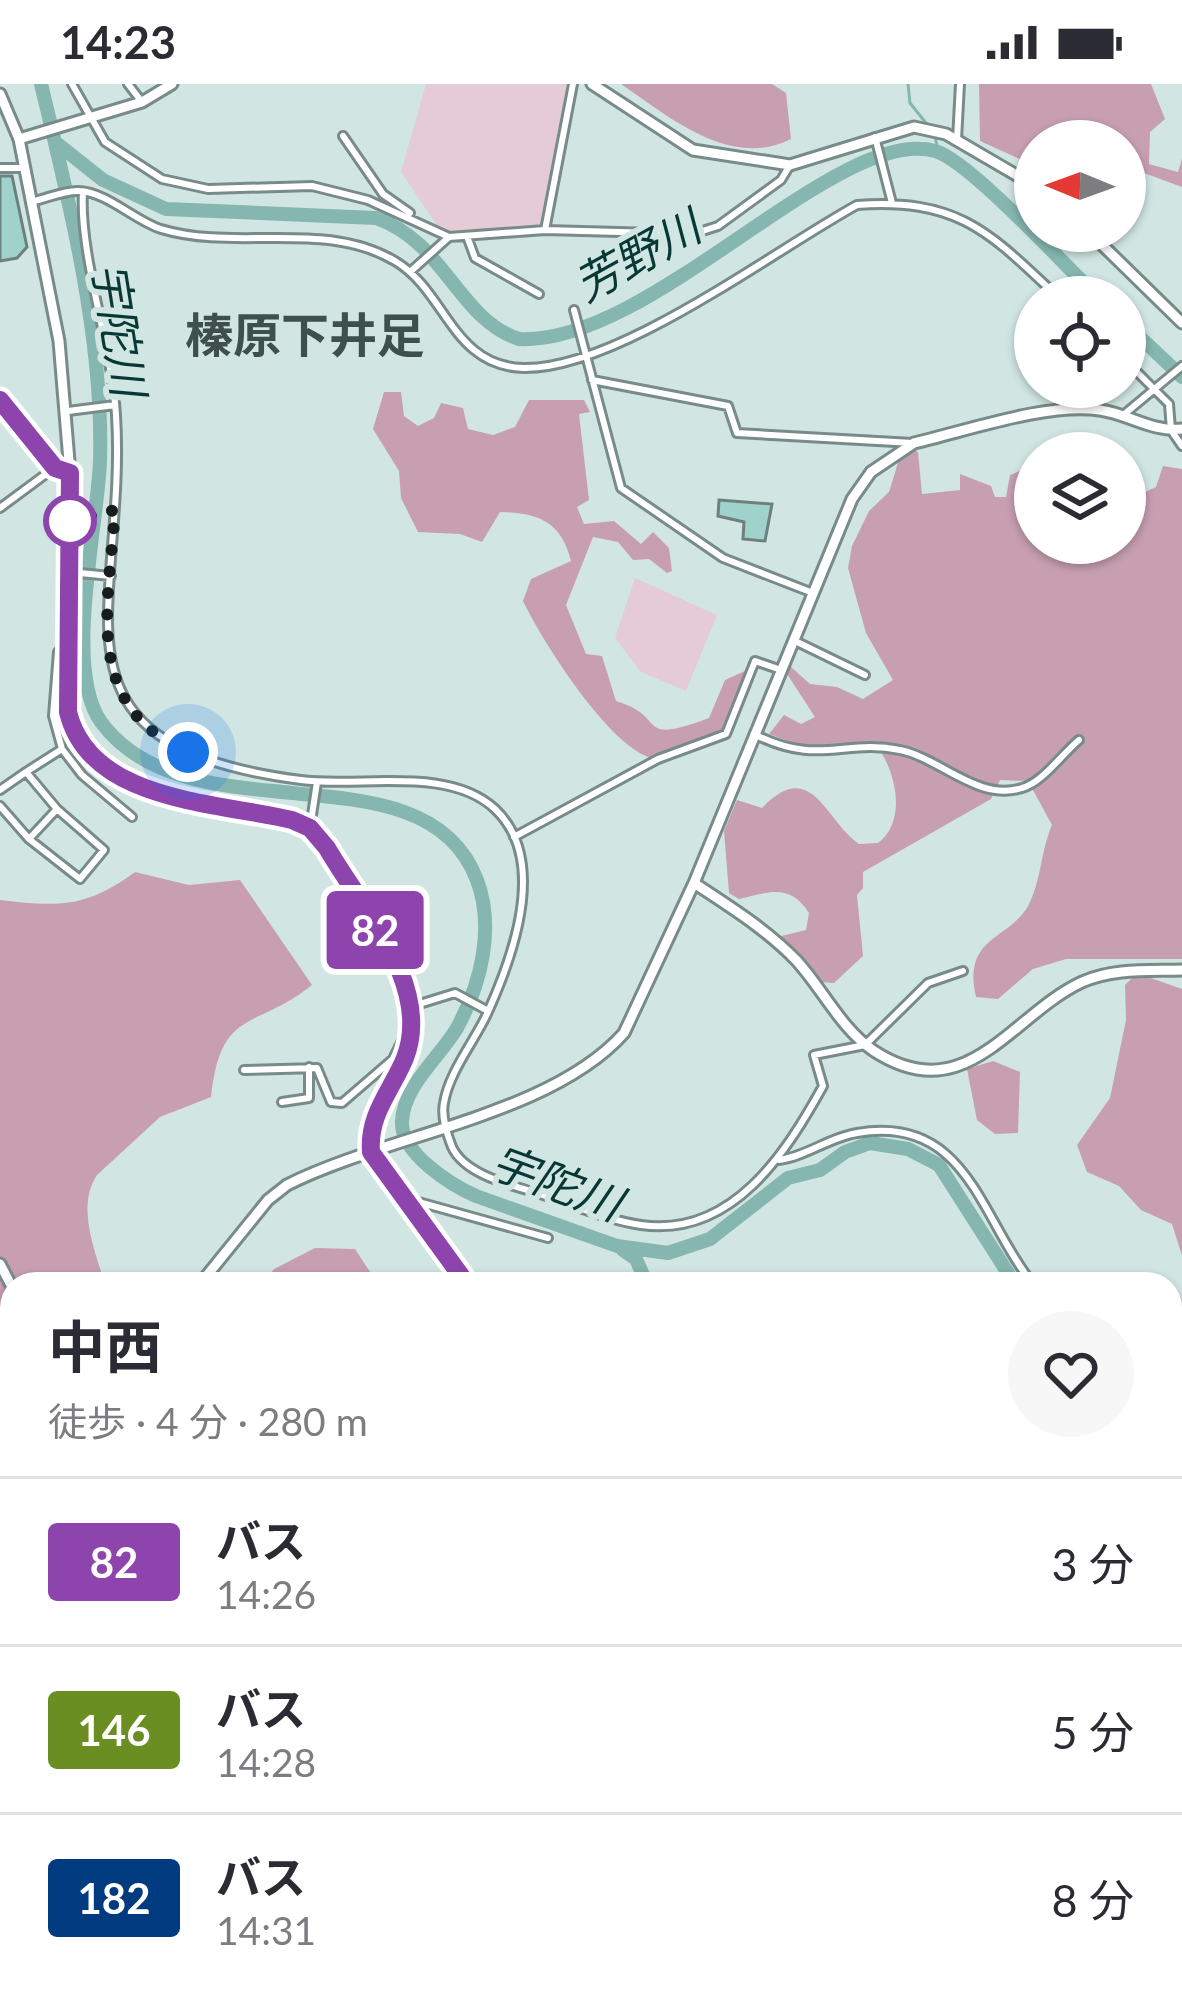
<!DOCTYPE html>
<html lang="ja">
<head>
<meta charset="utf-8">
<style>
  :root { --surface:#fff; --page:#f7f7f7; --text:#2b2b33; --muted:#7c7c81; --line:#e1e1e2 }
  body { margin:0; font-family:Lato,"Noto Sans JP",sans-serif; background:var(--page); color:var(--text); height:100vh; display:flex; flex-direction:column; font-size:45px; white-space:nowrap }
  * { box-sizing:border-box; margin:0 }
  p { font-size:39px; color:var(--muted) }
  .icon { flex:none; width:66px; height:66px; fill:none; stroke:currentColor; stroke-width:2; stroke-linecap:round; stroke-linejoin:round }
  .map { position:relative; flex:1; overflow:hidden }
  .side { position:absolute; left:0px; top:1188px; width:1182px; height:732px; display:flex; flex-direction:column; background:var(--surface); border-radius:36px 36px 0 0; box-shadow:0 3px 9px #0004 }
  .side>* { flex:none }
  .badge { padding:0 24px; border-radius:9px; font-size:42px; line-height:78px }
  .needle { width:78px; rotate:271deg }
  .buttons { position:absolute; left:1014px; top:36px; display:grid; gap:24px }
  .buttons a { display:grid; place-items:center; width:132px; height:132px; border-radius:50%; background:var(--surface); box-shadow:0 3px 9px #0004; font-size:60px }
  .you { position:absolute; width:60px; height:60px; margin:-30px; border:9px solid #fff; border-radius:50%; background:#1a73e8; box-shadow:0 0 0 18px #1a73e833 }
  .map>.badge { position:absolute; translate:-50% -50%; box-shadow:0 0 0 6px #fff }
  .round { display:grid; place-items:center; flex:none; width:126px; height:126px; border-radius:63px; background:var(--page) }
  .overview { display:flex; align-items:center; justify-content:space-between; height:204px; padding:0 48px }
  h1 { font-size:57px; font-weight:700; line-height:90px }
  ul { padding:0; list-style:none }
  li { display:flex; align-items:center; gap:36px; height:168px; padding:0 48px; border-top:3px solid var(--line) }
  li div { flex:1 }
  li b { display:block; font-size:45px }
  li em { font-style:normal }
  li .badge { min-width:132px; font-weight:700; text-align:center }
  .status { display:flex; justify-content:space-between; align-items:center; height:84px; padding:0 60px; background:var(--surface); direction:ltr }
  .status svg { height:33px; fill:currentColor }
  .map>svg:first-child { display:block }
</style>
</head>
<body>
<div class="status"><b>14:23</b><svg viewBox="0 0 49 12"><path d="M0 12V9h3v3zM5 12V6h3v6zM10 12V3h3v9zM15 12V0h3v12zM26 1h20v11H26zM47 4h2v5h-2z"/></svg></div>
<div class="map">
<svg width="1182" height="1920" viewBox="0 0 1182 1920">
  <rect width="100%" height="100%" fill="#d1e6e3"/>
  <!-- green -->
  <path fill="#e4cbd6" d="M426,0H567L540,140L478,149L440,146L401,88Z
    M635,494L717,531L686,607L641,588L615,554Z"/>
  <!-- forest -->
  <path fill="#c79fb1" d="M621,0H772L786,9L791,55C730,86 668,32 621,0Z
    M979,0H1151L1165,35L1150,48L1149,80L1178,88L1182,75V103L1125,82V57H1035V82L980,57Z
    M384,308H401L404,332L418,342L434,334L441,319L463,324L468,345L493,351L515,343L529,316H584L590,328L579,330L589,416L577,423L584,440L614,437L641,460L653,448L669,464L672,487L667,489L649,475L633,476L618,458L593,453L566,521L586,570L602,572L616,617C670,633 633,662 709,634L725,596L745,587L726,642L714,653L652,674C610,664 542,557 523,517L531,495L571,477C561,437 538,429 500,428L482,458L460,450L418,448L401,414L399,387L373,345Z
    M912,365L918,368L922,410L960,406V390L991,402L995,413H1006L1010,391L1035,381V459H1125V417L1156,403L1163,382L1182,385V875H1066L1033,885L998,915L976,913C962,852 1009,856 1028,822C1041,798 1041,766 1052,741L1028,697L1000,696L991,715L863,788V804L857,811L863,872L834,899L817,898L777,853L806,846L809,829C790,799 769,808 739,815L729,809L724,747L737,716L762,724C812,672 825,737 859,760L878,759C907,737 896,690 879,665L824,670L769,650L784,631L801,640L815,633L787,590L790,582L810,600L837,603L863,615L893,596L866,549L848,484L852,462L869,427L889,408L901,369Z
    M135,788L189,801L240,796L312,901C255,947 221,922 211,1013L160,1033L97,1091C76,1122 95,1167 105,1200H12V1879L0,1884V816C59,823 86,824 135,788Z
    M1145,892L1182,905V1172L1172,1140L1141,1126L1119,1102L1087,1088L1077,1061L1110,1014L1126,936L1125,901L1133,893Z
    M993,977L1020,988L1018,1049L995,1050L977,1036L967,985Z
    M315,1164L355,1165L378,1200H262L274,1185Z
    M1170,1670L1174,1692L1182,1697V1920H1147L1144,1908H1170Z
    M33,1908H605L591,1920H36Z"/>
  <g fill="none" stroke-linecap="round" stroke-linejoin="round">
    <!-- stream -->
    <path stroke="#85b6b0" stroke-width="3" d="M908,0L910,19L930,44
      M935,52L938,67"/>
    <!-- river -->
    <path stroke="#85b6b0" stroke-width="14" d="M41,0C69,116 104,257 100,377C98,441 63,585 101,638C189,758 425,657 477,796C495,844 481,900 457,944C440,973 404,1001 402,1037C400,1069 451,1101 476,1112L617,1162L668,1169L710,1155L788,1094L820,1086L845,1068L870,1059L908,1065L939,1081L1015,1200
      M55,58L103,96L166,125L376,134C445,158 459,236 519,255C650,262 837,40 935,67C969,76 1067,184 1098,213
      M1125,239L1182,293
      M623,1166L636,1175L647,1200
      M1170,1287L1182,1288"/>
  </g>
  <!-- building -->
  <path fill="#a0d2cc" stroke="#6e807e" stroke-width="3" d="M0,92H12L27,163L17,174L0,177Z
    M719,416L772,420L765,457L743,455L744,438L718,432Z"/>
  <g fill="none" stroke-linecap="round" stroke-linejoin="round">
    <defs>
      <path id="street" d="M72,0L105,58L162,95L208,105L312,102L368,116L449,153L545,146L693,150L718,142L781,96L790,81
        M128,0L142,18
        M343,52L383,110L410,129
        M875,53L892,119
        M957,56L960,0
        M0,84H26
        M83,108C79,170 112,263 116,331C128,525 29,661 301,696C359,704 448,681 495,725C549,776 513,873 487,930C474,958 449,988 444,1019C441,1033 447,1050 452,1063C465,1091 511,1101 537,1109C571,1120 606,1136 641,1141C732,1154 786,1069 823,1002L814,971L865,961L928,899L963,887
        M34,117C48,114 65,106 79,107C107,108 135,137 161,145C237,168 324,135 395,177C446,207 452,282 523,284C617,286 773,167 857,121C959,114 989,148 1058,213
        M545,146L573,0
        M468,155L475,174L539,210
        M410,188L449,153
        M574,226L621,404L723,474L813,509
        M1125,276L1169,320L1171,346L1182,362
        M592,296L728,322L737,349L913,359
        M68,327L115,321
        M1122,332L1182,282
        M0,424L54,384
        M69,488L111,492
        M793,556L865,591
        M754,650C819,683 845,654 900,666C940,674 978,718 1022,704C1043,698 1062,670 1079,656
        M62,665L82,691L132,733
        M0,706L26,688
        M0,722L29,755
        M57,725L104,766L80,795L29,755L57,725L26,688L62,665L53,632L58,568L65,562
        M310,744L317,698
        M514,753L658,675L726,650L755,577L781,586
        M413,922L455,909L488,927
        M244,986L317,984L331,1018L342,1019L393,975L409,942
        M282,1018L309,1014V983
        M779,1076C805,1073 830,1053 857,1049C968,1030 981,1137 1033,1200
        M404,1114L548,1154
        M0,1262L12,1253
        M1170,1265L1182,1267
        M1170,1522L1182,1532
        M1170,1591L1182,1579
        M773,1920L802,1908
        M1081,1920L1094,1908"/>
      <path id="secondary" d="M19,55L59,257L70,389
        M694,799C730,823 766,845 796,876C822,904 841,945 874,967C966,1027 1011,931 1082,898C1113,884 1149,887 1182,886
        M0,1180L12,1203
        M200,1200L268,1116L287,1101C388,1050 550,1032 624,949L694,799L852,415L871,388L914,359C966,347 1048,318 1100,326C1129,330 1151,348 1182,345
        M700,1908V1920"/>
      <path id="primary" d="M592,0L693,66L790,81L914,43L946,50L1035,102
        M0,10L19,55L142,18L172,0
        M1088,147L1182,239"/>
      <path id="highway" d="M0,316L55,384L70,389L67,628C90,718 215,718 292,736L310,744L327,764L408,904C427,974 366,1005 371,1068L467,1200
        M1170,1400L1182,1405"/>
    </defs>
    <!-- street casing -->
    <use href="#street" stroke="#788b88" stroke-width="12"/>
    <!-- secondary casing -->
    <use href="#secondary" stroke="#788b88" stroke-width="15"/>
    <!-- primary casing -->
    <use href="#primary" stroke="#788b88" stroke-width="15"/>
    <!-- highway casing -->
    <use href="#highway" stroke="#788b88" stroke-width="16"/>
    <!-- street -->
    <use href="#street" stroke="#fff" stroke-width="6"/>
    <!-- secondary -->
    <use href="#secondary" stroke="#fff" stroke-width="9"/>
    <!-- primary -->
    <use href="#primary" stroke="#fff" stroke-width="9"/>
    <!-- highway -->
    <use href="#highway" stroke="#fff" stroke-width="10"/>
  </g>
  <g fill="none" stroke-linecap="round" stroke-linejoin="round">
    <defs>
      <path id="line" d="M0,316L55,384L70,389L68,628C90,718 216,718 292,736L310,744L327,764C361,823 433,902 405,974C392,1006 368,1030 371,1068L467,1200"/>
    </defs>
    <!-- line casing -->
    <use href="#line" stroke="#fff" stroke-width="27"/>
    <!-- line -->
    <use href="#line" stroke="#8e44ad" stroke-width="18"/>
    <!-- walk -->
    <path stroke="#161d1c" stroke-width="12" stroke-dasharray="0 21.6" d="M70,437L115,426C109,520 81,622 188,668"/>
  </g>
  <!-- markers -->
  <circle fill="#fff" stroke="#8e44ad" stroke-width="6" cx="70" cy="437" r="24"/>
  <g text-anchor="middle" dominant-baseline="central" stroke-width="12" stroke-linejoin="round" paint-order="stroke">
    <!-- water labels -->
    <g font-size="45" font-style="italic" fill="#083835" stroke="#d1e6e3">
      <text transform="translate(637 171) rotate(-29)">芳野川</text>
      <text transform="translate(120 245) rotate(81)">宇陀川</text>
      <text transform="translate(557 1098) rotate(20)">宇陀川</text>
    </g>
    <!-- quarter labels -->
    <g font-size="48" font-weight="bold" fill="#3e4f4d" stroke="#d1e6e3">
      <text x="305" y="250">榛原下井足</text>
    </g>
  </g>
</svg>
<div class="buttons">
<a><svg class="needle" viewBox="-14 -14 28 28"><path d="M0-13l5 13h-10z" fill="#e53935"/><path d="M0 13l5-13h-10z" fill="#7c7c81"/></svg></a>
<a><svg class="icon" aria-label="locate" viewBox="0 0 24 24"><circle cx="12" cy="12" r="6"/><path d="M12 2v4M12 18v4M2 12h4M18 12h4"/></svg></a>
<a><svg class="icon" aria-label="layers" viewBox="0 0 24 24"><path d="M12 4l9 5-9 5-9-5zM3 14l9 5 9-5"/></svg></a>
</div>
<div class="you" style="left:188px;top:668px"></div>
<b class="badge" style="left:375px;top:846px;background:#8e44ad;color:#fff">82</b>
<section class="side">
<div class="overview"><div><h1>中西</h1><p>徒歩 · 4 分 · 280 m</p></div><a class="round"><svg class="icon" aria-label="heart" viewBox="0 0 24 24"><path d="M12 20l-8-8c-3-5 5-10 8-4 3-6 11-1 8 4z"/></svg></a></div>
<ul>
<li><span class="badge" style="background:#8e44ad;color:#fff">82</span><div><b>バス</b><p>14:26</p></div><em>3 分</em></li>
<li><span class="badge" style="background:#6b8e23;color:#fff">146</span><div><b>バス</b><p>14:28</p></div><em>5 分</em></li>
<li><span class="badge" style="background:#003b80;color:#fff">182</span><div><b>バス</b><p>14:31</p></div><em>8 分</em></li>
</ul>
</section>
</div>
</body>
</html>
